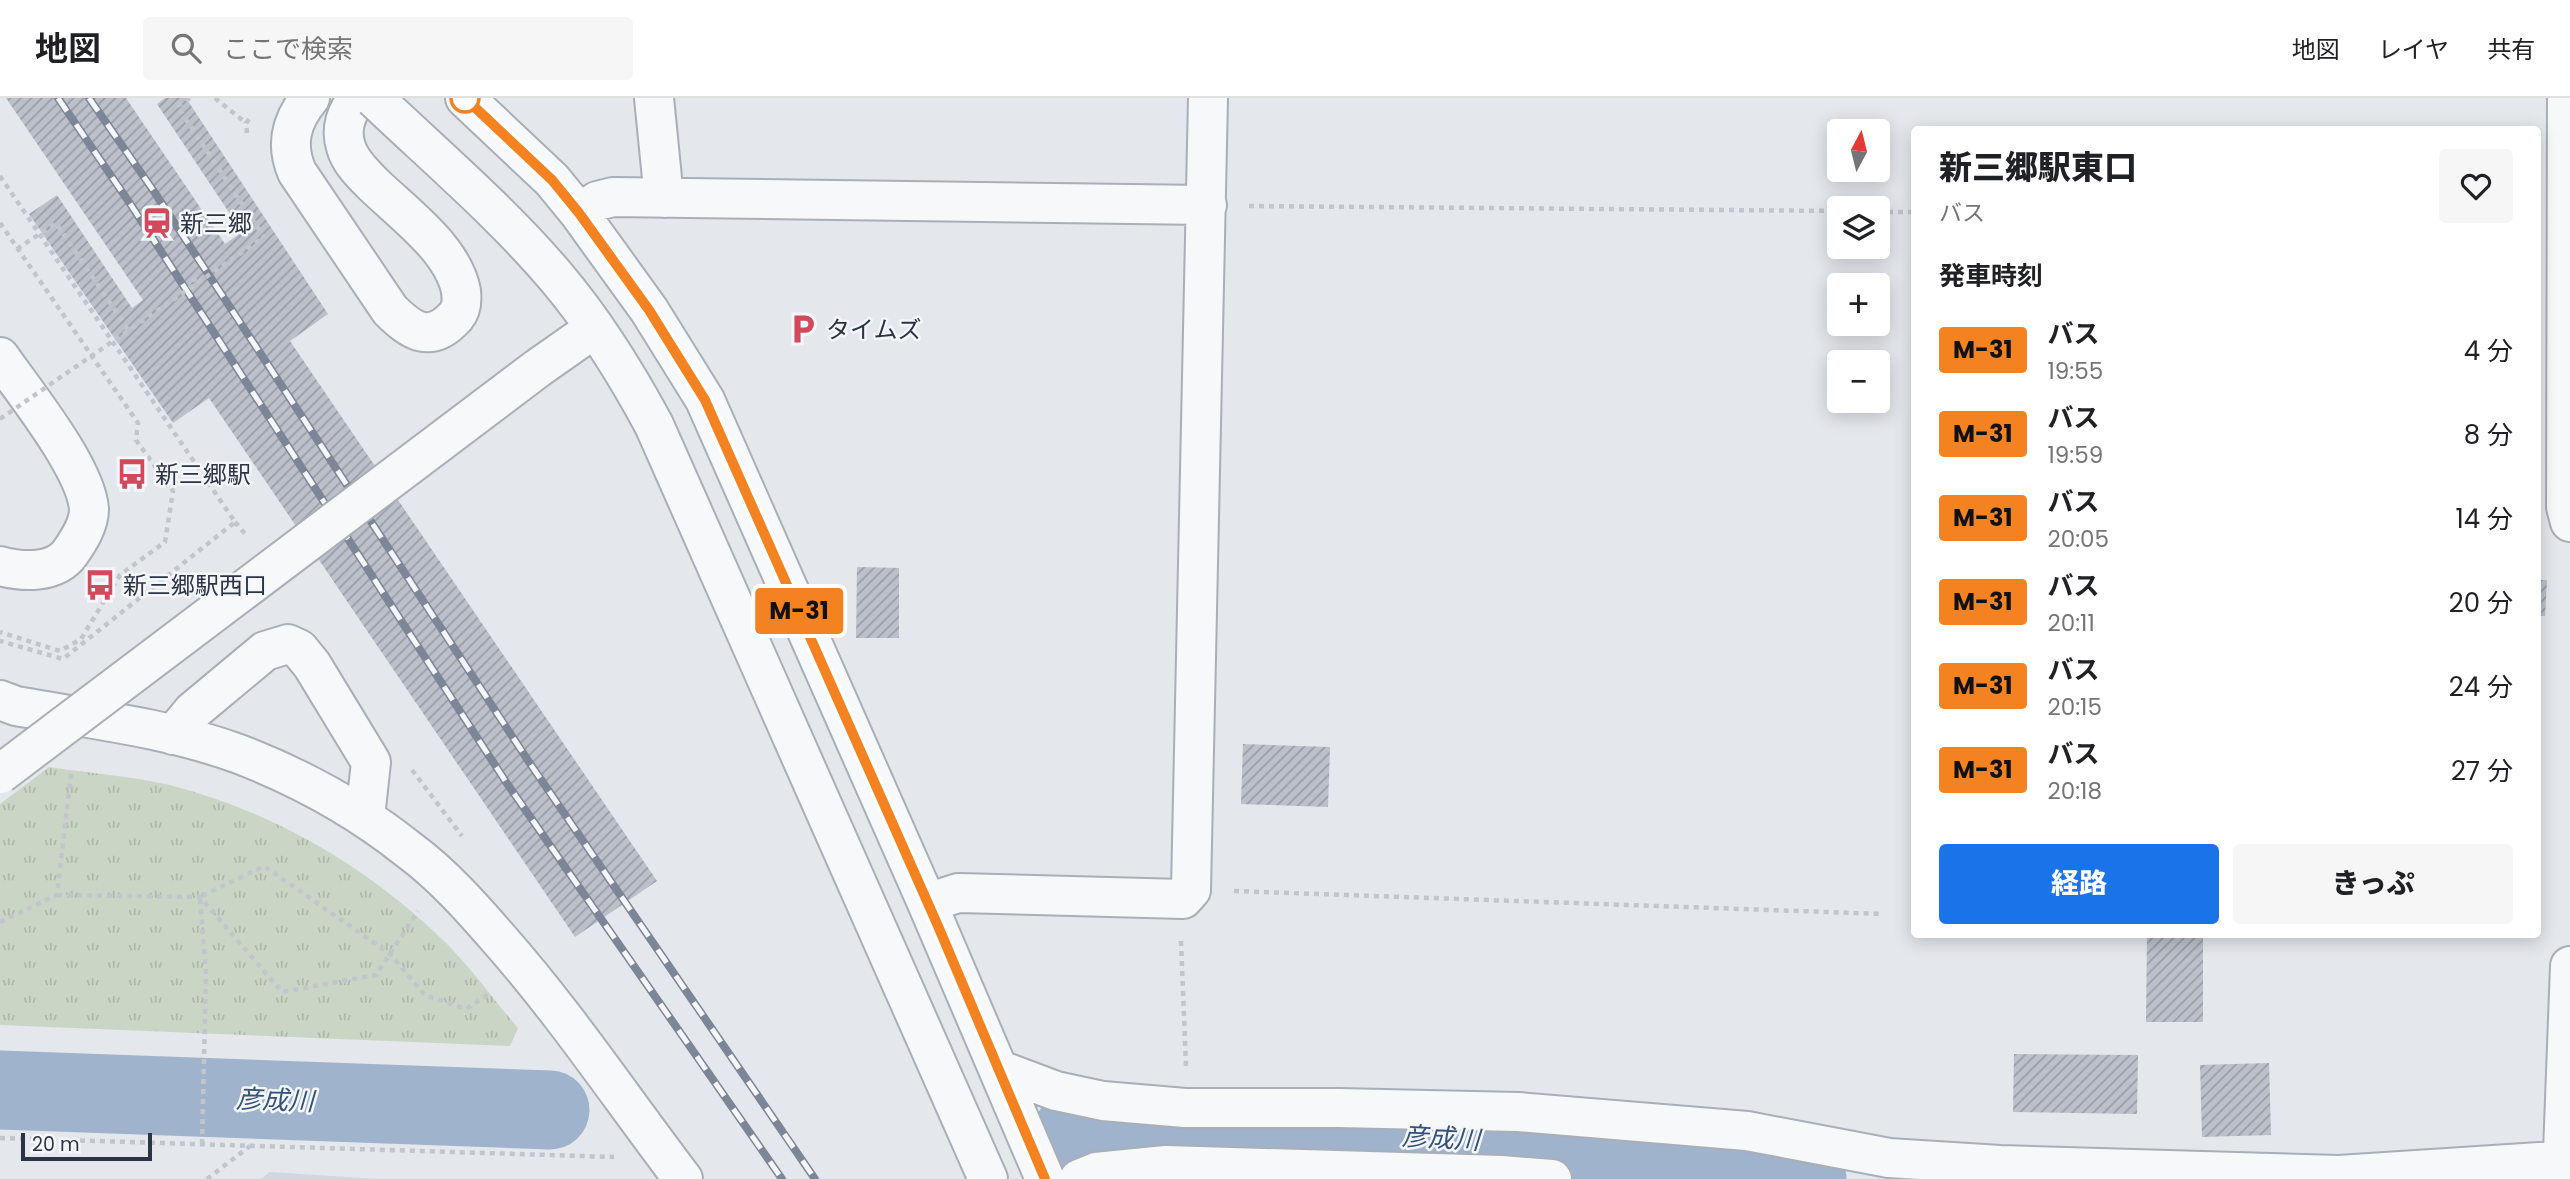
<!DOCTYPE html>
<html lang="ja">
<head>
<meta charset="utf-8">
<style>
  :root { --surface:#fff; --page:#f6f6f6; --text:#202124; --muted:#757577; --line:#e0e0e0; --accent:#1a73e8 }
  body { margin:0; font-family:Poppins,"Noto Sans JP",sans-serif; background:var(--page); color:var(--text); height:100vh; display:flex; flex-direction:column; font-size:26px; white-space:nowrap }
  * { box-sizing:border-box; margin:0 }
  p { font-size:23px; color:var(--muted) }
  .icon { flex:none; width:38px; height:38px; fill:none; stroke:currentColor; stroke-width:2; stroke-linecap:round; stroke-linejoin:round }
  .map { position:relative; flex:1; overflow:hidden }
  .side { position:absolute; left:1911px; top:28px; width:630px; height:812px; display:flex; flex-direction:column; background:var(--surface); border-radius:7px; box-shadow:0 4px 18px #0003 }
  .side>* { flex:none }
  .badge { padding:0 14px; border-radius:5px; font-size:24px; line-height:46px }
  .needle { width:46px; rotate:7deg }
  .buttons { position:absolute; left:1827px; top:21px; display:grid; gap:14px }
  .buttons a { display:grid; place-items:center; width:63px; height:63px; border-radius:7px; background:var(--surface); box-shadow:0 4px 18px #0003; font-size:35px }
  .scale { position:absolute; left:21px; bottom:18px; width:131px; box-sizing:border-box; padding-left:7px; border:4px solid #2b3445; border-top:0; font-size:19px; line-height:24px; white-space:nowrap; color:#2b3445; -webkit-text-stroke:5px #f4f6f9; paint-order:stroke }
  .map>.badge { position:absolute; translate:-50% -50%; box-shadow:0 0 0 4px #fff }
  h2 { padding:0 28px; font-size:26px; line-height:63px }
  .round { display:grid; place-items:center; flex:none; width:74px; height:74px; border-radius:7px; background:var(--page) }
  .overview { display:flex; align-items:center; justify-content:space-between; height:119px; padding:0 28px }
  h1 { font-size:33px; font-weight:800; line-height:52px }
  .action { display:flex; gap:14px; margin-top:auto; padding:14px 28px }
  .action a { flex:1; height:80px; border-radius:7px; background:var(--accent); color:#fff; font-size:28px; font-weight:800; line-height:80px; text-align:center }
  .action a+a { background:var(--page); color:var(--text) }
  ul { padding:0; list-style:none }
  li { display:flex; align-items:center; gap:21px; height:84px; padding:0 28px }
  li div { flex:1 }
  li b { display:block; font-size:26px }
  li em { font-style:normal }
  li .badge { min-width:77px; font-weight:700; text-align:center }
  header { display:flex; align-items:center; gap:42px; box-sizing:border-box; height:98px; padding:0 35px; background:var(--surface); border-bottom:2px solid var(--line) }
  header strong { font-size:33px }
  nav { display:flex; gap:38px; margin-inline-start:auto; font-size:24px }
  .search { width:490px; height:63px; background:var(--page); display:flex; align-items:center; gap:18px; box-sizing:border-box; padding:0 24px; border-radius:7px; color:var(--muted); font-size:26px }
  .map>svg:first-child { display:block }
</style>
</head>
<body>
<header>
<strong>地図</strong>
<div class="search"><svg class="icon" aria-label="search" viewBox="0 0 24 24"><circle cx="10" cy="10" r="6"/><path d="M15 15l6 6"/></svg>ここで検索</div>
<nav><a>地図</a><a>レイヤ</a><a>共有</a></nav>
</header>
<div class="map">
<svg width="2570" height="1081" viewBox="0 0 2570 1081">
  <defs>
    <pattern id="park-tufts" width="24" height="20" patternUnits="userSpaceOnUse" patternTransform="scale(1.75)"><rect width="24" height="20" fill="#c9d6c5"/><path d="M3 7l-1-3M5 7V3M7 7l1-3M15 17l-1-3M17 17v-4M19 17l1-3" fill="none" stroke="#adb8ab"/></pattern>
    <pattern id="building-hatch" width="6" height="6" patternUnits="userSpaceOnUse" patternTransform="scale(1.75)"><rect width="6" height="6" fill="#bbc0ca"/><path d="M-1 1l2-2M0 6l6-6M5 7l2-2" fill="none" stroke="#989da6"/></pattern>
  </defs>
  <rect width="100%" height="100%" fill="#e4e7ec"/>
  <!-- built -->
  <path fill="#d2d6de" d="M270,1074L378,1081H261Z"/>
  <!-- park -->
  <path fill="url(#park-tufts)" d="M49,669C88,675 131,678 170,687C274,714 369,769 445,844C471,870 494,902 518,930L510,948L0,927V706Z"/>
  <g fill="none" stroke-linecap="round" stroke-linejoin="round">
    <!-- river -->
    <path stroke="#9fb4cc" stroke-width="79" d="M0,992L550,1012
      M1072,1035L1210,1040L1310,1034L1470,1040L1807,1081"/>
  </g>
  <!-- building -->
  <path fill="url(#building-hatch)" d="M6,0H126L225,146L242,134L157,6L165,0H186L328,216L290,243L657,783L575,839L209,300L173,325L29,116L57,97L132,210L143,202Z
    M2538,149H2541L2540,183H2538Z
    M2538,250H2541L2540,313H2538Z
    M857,469L899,470V540H856Z
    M2538,482H2547L2545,518H2538Z
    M1243,646L1330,649L1328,709L1241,706Z
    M2147,836H2203V924H2146Z
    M2014,956L2138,957L2137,1016L2013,1014Z
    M2269,965L2271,1037L2202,1039L2200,967Z"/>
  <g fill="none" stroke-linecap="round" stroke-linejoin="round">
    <defs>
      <path id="minor" d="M310,0C291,23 285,46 297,74L390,212C412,234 431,246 456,218C462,211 462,201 461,193C453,151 404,116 374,87C364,77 350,64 346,49C340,31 346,14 358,0
        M465,0L552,82L579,115L649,212L705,302L927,805L1045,1081
        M654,0L664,100
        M2567,0L2566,409L2570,424
        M579,115L597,103L613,99L1207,107
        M0,259C25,295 86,370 89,411C89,427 79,442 70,455C55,476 22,474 0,468
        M0,602L16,608C90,621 168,630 239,656C299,679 359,712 409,752C443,777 472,810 499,841C566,917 622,1001 683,1081
        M173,637L193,613L265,553L288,546L299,551L312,567L371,664L365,719
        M927,805L958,795L1183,801L1191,792L1208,0
        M903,889L988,1081
        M1000,972L1056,993L1103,1003L1185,1010H1339L1518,1014L1747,1033L1889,1060L2000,1067L2339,1077L2570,1062
        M1079,1081L1096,1074L1166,1067L1501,1077L1552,1081
        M2562,1081L2570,868"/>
    </defs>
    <!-- minor casing -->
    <use href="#minor" stroke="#a9aeb7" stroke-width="42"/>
    <!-- path -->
    <path stroke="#c2c5cb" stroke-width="4.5" stroke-dasharray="5 5" stroke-linecap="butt" d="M190,0L177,8L264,139
      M215,0L246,25
      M247,35L246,25L252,18
      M0,78L235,424L63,561L0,543
      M1249,108L1839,113
      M1878,114H1914
      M0,125L138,325L136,342L173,393L165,444L120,477L81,541L60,553L0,534
      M17,151L56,125L129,233
      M193,179L197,186
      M235,424L246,437
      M412,672L462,738
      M1234,793L1883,816
      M57,797L200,799L282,894L376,877L418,813
      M0,824L57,797L71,676
      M1181,843L1186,968
      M0,1040L614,1059
      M202,1046L206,875L200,799L264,768L390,856L425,897L466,911L490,895
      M207,1081L250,1048"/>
    <!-- minor -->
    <use href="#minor" stroke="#f7f8fa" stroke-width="38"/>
    <defs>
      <path id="rail" d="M58,0L131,107L506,684L782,1081
        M89,0L153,92L531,667L815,1081"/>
    </defs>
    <!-- rail casing -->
    <use href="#rail" stroke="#7d8696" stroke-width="8"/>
    <!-- rail -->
    <use href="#rail" stroke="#f4f6f9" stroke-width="5" stroke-dasharray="16" stroke-linecap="butt"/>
    <defs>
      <path id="minor-bridge" d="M374,0C436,59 502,115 557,180C595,225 626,275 654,327L903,889
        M0,676L538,270L595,230"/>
    </defs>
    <!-- minor-bridge casing -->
    <use href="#minor-bridge" stroke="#a9aeb7" stroke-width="42" stroke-linecap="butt"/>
    <!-- path-bridge -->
    <path stroke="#c2c5cb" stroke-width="4.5" stroke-dasharray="5 5" stroke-linecap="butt" d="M0,321L264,139"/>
    <!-- minor-bridge -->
    <use href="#minor-bridge" stroke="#f7f8fa" stroke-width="38"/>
  </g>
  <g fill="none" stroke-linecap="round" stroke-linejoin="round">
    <defs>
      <path id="line" d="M465,0L552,82L579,115L649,212L705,302L938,828L1045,1081"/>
    </defs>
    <!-- line casing -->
    <use href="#line" stroke="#fff" stroke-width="16"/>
    <!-- line -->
    <use href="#line" stroke="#f58220" stroke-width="10"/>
  </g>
  <!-- icons -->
  <defs>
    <symbol id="station-bare" viewBox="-9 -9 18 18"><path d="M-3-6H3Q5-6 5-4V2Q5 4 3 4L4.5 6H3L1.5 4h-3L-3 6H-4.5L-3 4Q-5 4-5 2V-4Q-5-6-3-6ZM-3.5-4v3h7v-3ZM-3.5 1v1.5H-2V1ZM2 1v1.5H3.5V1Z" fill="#d1495b" stroke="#f4f6f9" stroke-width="2.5" paint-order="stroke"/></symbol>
    <symbol id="parking-bare" viewBox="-9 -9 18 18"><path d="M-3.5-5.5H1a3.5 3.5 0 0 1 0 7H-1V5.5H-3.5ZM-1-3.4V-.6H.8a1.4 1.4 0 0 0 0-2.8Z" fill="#d1495b" stroke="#f4f6f9" stroke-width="2.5" paint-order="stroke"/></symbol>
    <symbol id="bus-bare" viewBox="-9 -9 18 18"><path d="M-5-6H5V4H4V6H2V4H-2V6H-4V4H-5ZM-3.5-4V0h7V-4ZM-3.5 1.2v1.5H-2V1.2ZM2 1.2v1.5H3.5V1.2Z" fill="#d1495b" stroke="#f4f6f9" stroke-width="2.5" paint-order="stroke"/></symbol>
  </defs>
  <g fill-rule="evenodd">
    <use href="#station-bare" x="135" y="103" width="44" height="44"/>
    <use href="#parking-bare" x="781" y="209" width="44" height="44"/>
    <use href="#bus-bare" x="110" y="354" width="44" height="44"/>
    <use href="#bus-bare" x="78" y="465" width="44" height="44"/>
  </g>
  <!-- markers -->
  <circle fill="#fff" stroke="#f58220" stroke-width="3.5" cx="465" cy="0" r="14"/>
  <g text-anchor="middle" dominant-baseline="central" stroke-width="5" stroke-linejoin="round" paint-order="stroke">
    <!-- poi labels -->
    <g font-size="24" fill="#2b3445" stroke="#f4f6f9" text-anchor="start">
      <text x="180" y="125">新三郷</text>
      <text x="826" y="231">タイムズ</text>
      <text x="155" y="376">新三郷駅</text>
      <text x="123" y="487">新三郷駅西口</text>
    </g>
    <!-- water labels -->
    <g font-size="26" font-style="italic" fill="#34527a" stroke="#f4f6f9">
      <text transform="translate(275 1002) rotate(2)">彦成川</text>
      <text transform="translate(1441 1040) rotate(3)">彦成川</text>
    </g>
  </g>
</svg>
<div class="buttons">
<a><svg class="needle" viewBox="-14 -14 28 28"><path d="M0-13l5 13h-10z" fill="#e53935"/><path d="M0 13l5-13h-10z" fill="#757577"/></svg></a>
<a><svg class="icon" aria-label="layers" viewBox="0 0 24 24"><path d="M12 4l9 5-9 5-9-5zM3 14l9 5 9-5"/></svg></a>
<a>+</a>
<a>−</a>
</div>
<div class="scale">20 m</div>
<b class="badge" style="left:799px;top:513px;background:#f58220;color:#111">M-31</b>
<section class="side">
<div class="overview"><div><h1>新三郷駅東口</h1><p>バス</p></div><a class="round"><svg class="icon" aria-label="heart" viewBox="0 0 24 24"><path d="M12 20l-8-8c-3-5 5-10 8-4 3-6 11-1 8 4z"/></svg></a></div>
<h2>発車時刻</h2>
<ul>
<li><span class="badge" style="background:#f58220;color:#111">M-31</span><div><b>バス</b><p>19:55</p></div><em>4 分</em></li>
<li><span class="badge" style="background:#f58220;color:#111">M-31</span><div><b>バス</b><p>19:59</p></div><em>8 分</em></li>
<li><span class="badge" style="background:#f58220;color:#111">M-31</span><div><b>バス</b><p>20:05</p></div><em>14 分</em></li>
<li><span class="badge" style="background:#f58220;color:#111">M-31</span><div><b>バス</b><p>20:11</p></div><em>20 分</em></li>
<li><span class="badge" style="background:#f58220;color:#111">M-31</span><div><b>バス</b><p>20:15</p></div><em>24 分</em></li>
<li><span class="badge" style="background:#f58220;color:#111">M-31</span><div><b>バス</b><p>20:18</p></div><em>27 分</em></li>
</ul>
<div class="action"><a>経路</a><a>きっぷ</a></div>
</section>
</div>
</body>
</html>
